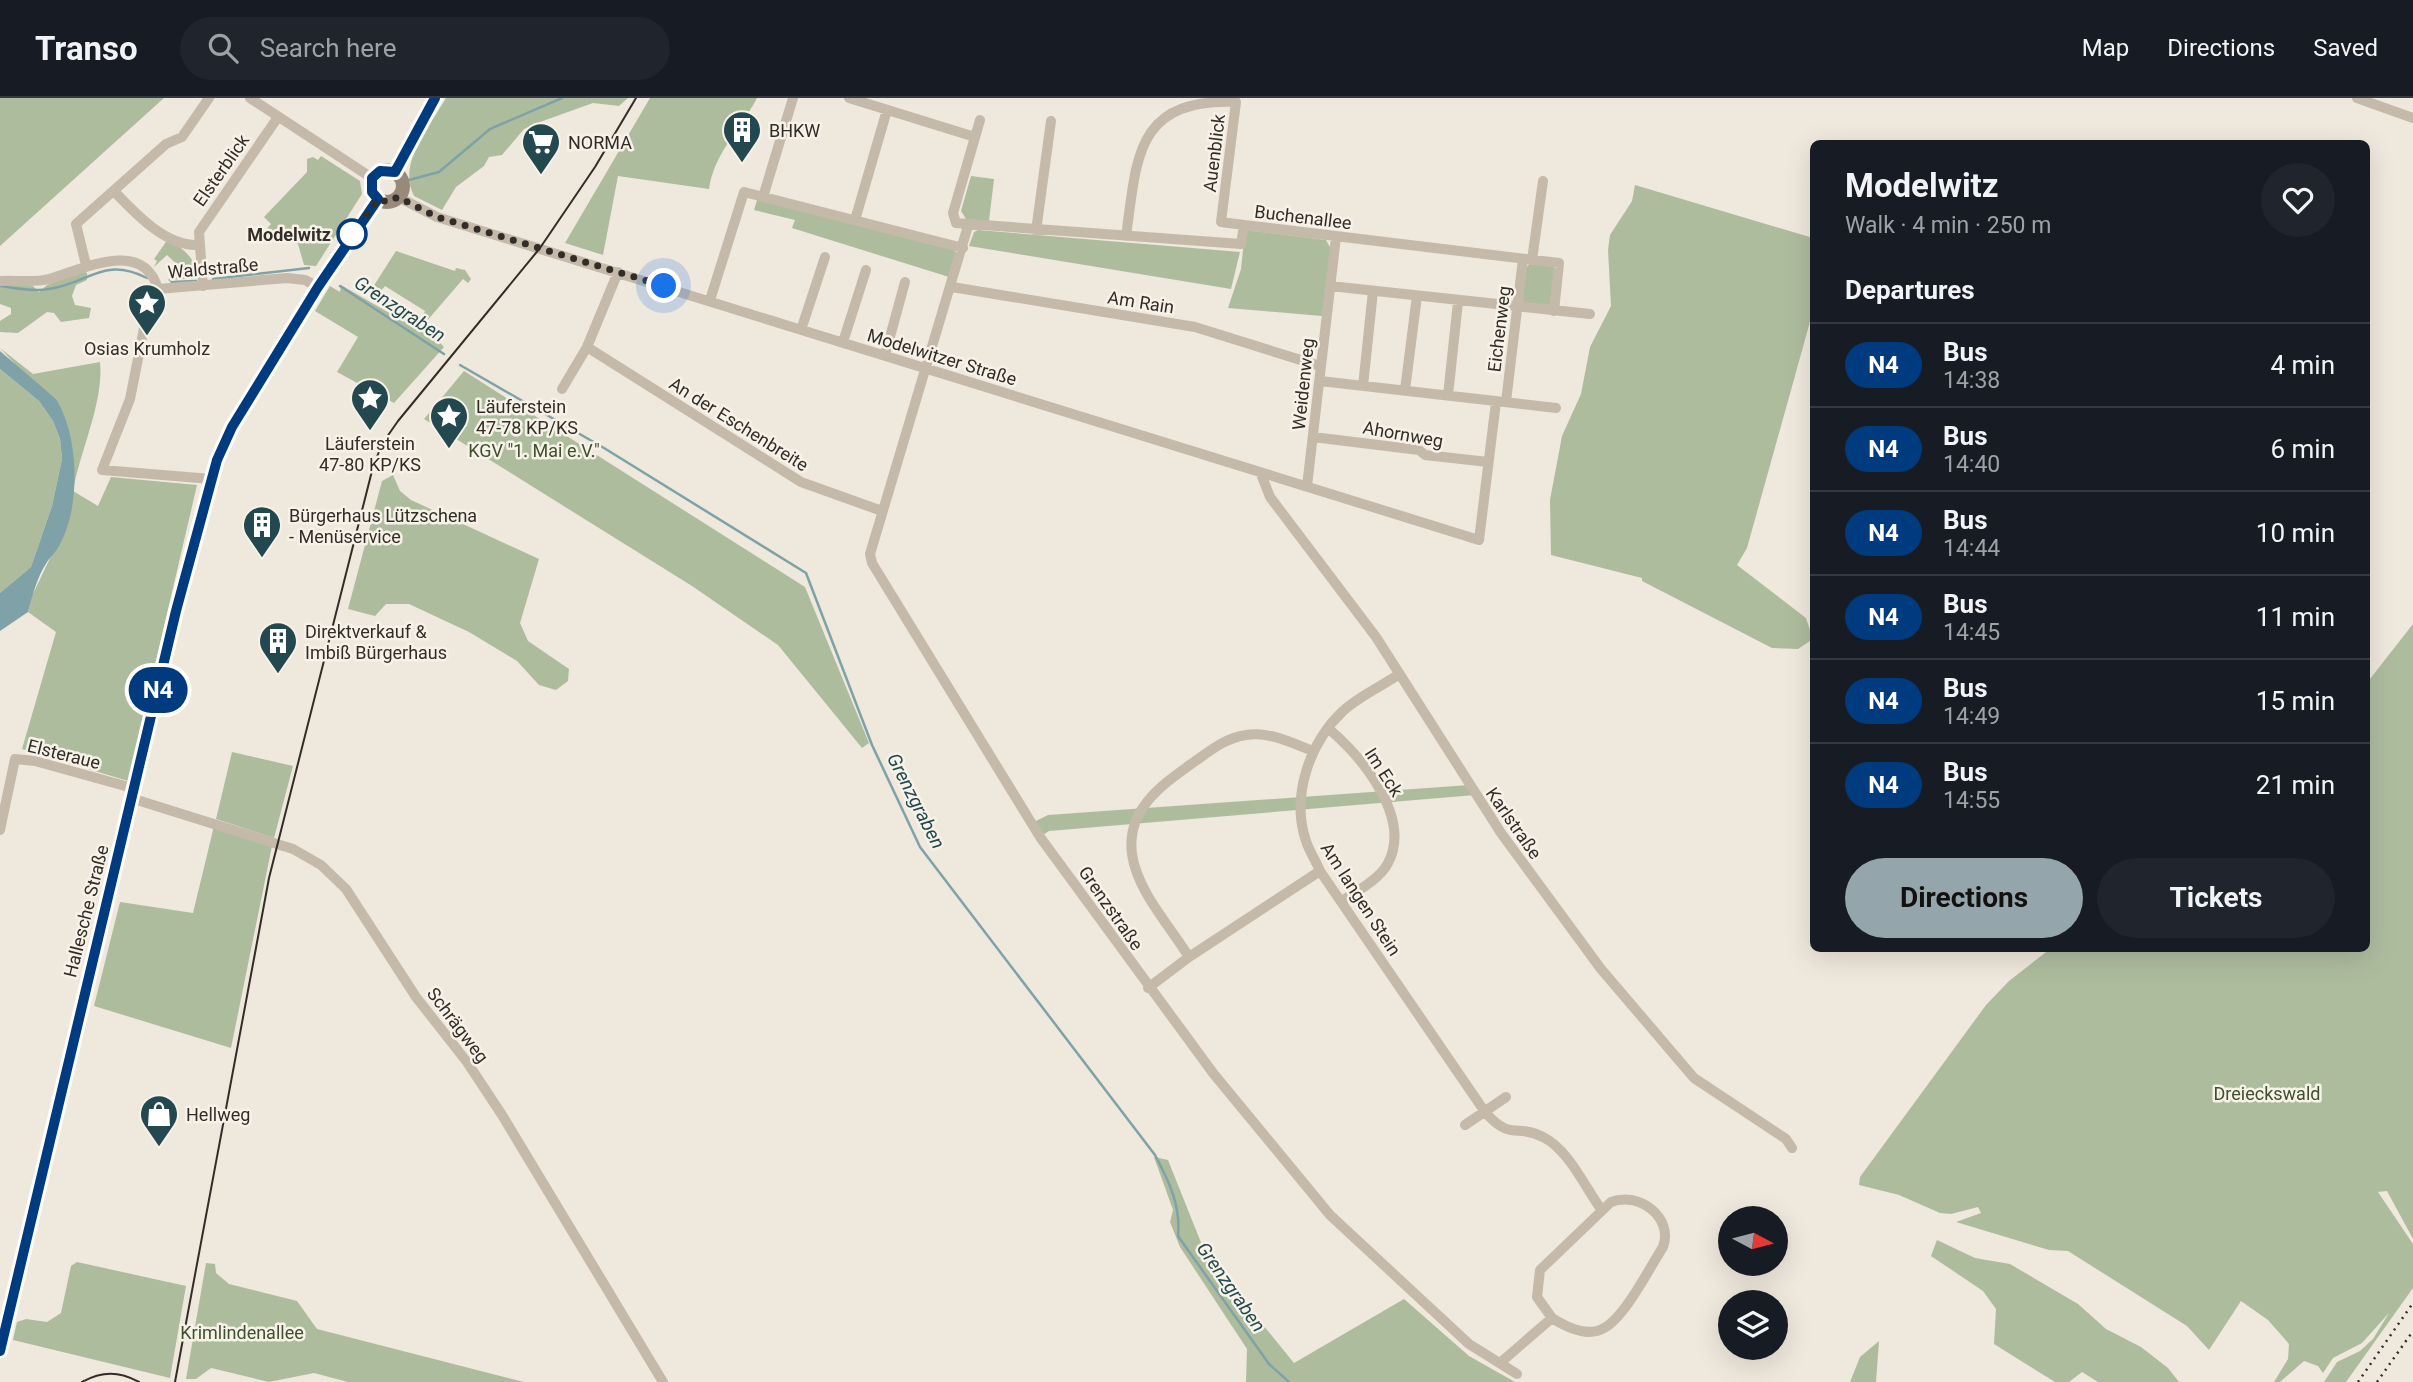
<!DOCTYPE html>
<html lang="en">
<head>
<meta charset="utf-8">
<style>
  :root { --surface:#171b24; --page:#20242c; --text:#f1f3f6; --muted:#9ea1a6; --line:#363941; --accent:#94a6ab }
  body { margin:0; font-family:Roboto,sans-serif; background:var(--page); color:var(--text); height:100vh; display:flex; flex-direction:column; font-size:26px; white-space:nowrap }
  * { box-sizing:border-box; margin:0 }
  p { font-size:23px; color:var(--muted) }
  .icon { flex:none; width:38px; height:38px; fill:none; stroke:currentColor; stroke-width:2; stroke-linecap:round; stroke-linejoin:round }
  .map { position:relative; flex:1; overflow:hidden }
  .panel { position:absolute; left:1810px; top:42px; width:560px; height:812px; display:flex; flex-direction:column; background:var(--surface); border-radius:10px; box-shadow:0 7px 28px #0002 }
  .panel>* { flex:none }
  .badge { padding:0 14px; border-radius:23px; font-size:24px; line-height:46px }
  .needle { width:46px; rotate:97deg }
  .controls { position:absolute; left:1718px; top:1108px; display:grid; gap:14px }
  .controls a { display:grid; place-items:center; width:70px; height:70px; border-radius:50%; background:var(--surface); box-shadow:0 7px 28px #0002; font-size:35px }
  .you { position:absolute; width:35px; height:35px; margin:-18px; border:5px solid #fff; border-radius:50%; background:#1a73e8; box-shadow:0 0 0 10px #1a73e833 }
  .map>.badge { position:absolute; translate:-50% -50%; box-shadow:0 0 0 4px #fff }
  h2 { padding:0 35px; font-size:26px; line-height:63px }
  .round { display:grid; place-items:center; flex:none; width:74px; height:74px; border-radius:37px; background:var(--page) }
  .head { display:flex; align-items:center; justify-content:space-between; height:119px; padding:0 35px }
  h1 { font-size:33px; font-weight:700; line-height:52px }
  .primary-button { display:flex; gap:14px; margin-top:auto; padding:14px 35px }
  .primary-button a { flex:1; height:80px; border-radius:42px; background:var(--accent); color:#111; font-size:28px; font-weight:700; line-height:80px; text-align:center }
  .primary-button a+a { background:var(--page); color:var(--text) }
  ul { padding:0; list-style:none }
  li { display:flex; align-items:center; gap:21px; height:84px; padding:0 35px; border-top:2px solid var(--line) }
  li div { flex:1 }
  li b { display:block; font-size:26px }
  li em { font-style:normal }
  li .badge { min-width:77px; font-weight:700; text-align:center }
  header { display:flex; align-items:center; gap:42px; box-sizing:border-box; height:98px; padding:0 35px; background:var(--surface); border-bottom:2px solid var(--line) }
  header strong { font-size:33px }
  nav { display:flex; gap:38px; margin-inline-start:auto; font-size:24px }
  .search { width:490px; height:63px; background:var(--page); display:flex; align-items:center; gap:18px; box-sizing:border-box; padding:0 24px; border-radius:38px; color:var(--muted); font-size:26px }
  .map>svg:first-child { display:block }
</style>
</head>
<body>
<header>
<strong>Transo</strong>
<div class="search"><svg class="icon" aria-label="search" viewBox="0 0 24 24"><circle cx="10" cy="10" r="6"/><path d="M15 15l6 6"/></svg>Search here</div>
<nav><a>Map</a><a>Directions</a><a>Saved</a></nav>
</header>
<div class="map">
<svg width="2413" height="1284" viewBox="0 0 2413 1284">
  <rect width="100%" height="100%" fill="#efe8dc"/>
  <!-- green -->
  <path fill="#aebc9e" d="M0,0H164L0,148Z
    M446,0H628L619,8L593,5L540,24L524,31L502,57L489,59L484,68L456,89L442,112L414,98C397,65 430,28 446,0Z
    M650,0H757C741,31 714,55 709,91L618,78L603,157L565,145Z
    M321,58L360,83L362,96L316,168L304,167L298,146L264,134L271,126L264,119L307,74V61L313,59L318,62Z
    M971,78L994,81L989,123L966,121L961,113Z
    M1635,87L1813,140V213L1747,450L1737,467L1806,520L1813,541L1798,551L1772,550L1642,483V480L1551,457L1550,402L1562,338L1581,296L1590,249L1611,208L1608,152L1610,137L1632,103Z
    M757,102L952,151L956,154L949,179L792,130L795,122L754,112Z
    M978,132L1240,154L1231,191L969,148L974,134Z
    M1245,132L1326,142L1331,151L1322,218L1228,210L1241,171Z
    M168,141C183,150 197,161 197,180L172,182V186L168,182L180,169L167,157L154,169L157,163L154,161Z
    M396,153L455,173L456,170L465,172L471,181L468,185L463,181L426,224L421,221L425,213L385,188L380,194L373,189Z
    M1530,165L1553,167L1556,173L1551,205L1547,208L1525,206L1521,201L1525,171Z
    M83,173L87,175V182L76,187L72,198L75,207L91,210L89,220L61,224L54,215L47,214L18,235L0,234V223L11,216V210L0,206V186L33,188L39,194L47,187Z
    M341,187L412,228L430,234L444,249L394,305L337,274L358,239L315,213L330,188L340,194Z
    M0,250L33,276L100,264C104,304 80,353 73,393L98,408L111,379L197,387L128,683L22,651L56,534L28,514L32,498L62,435L74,386L72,365L56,301L28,280Z
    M0,271L39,303L53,323L60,341L62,361L52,408L31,469L0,495Z
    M464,273L805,489L869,645L862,650L778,547L692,488L424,321Z
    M393,377L400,393L411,402L539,461L520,525L528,543L569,571L568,583L556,592L539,587L517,563L469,534L409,506H386L375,518L348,511L382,383Z
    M2413,526V1141L2387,1093L2378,1094L2413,1146V1190L2346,1284H2324L2337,1264L2360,1253L2373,1241L2389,1215L2362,1245L2333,1260L2323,1275L2318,1268L2304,1263L2280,1284H2274L2288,1261L2289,1246L2268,1222L2241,1203L2209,1252L2187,1228L2068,1153L2049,1152L1956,1124L1981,1115L1978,1109L1951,1116L1940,1115L1899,1097L1859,1087L1860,1079L1986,907L2009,883L2050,851L2366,850V586Z
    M232,654L293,668L274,740L216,721Z
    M1469,687L1475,697L1049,733L1040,739L1032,725L1048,717Z
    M214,728L272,748L231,950L94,908L120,804L193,815Z
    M1154,1059L1168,1062L1206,1157L1294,1265L1404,1201L1469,1258L1515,1284H1246L1247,1251L1180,1149L1170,1124L1173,1112Z
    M1937,1142L1975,1160L2010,1166L2078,1206L2106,1231L2141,1249L2168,1270L2179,1284H2098L2082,1274L2069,1284H2055L1994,1246L1996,1211L1983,1193L1931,1158Z
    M77,1164L186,1188L170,1280L13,1242L17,1224L26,1221L47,1224L61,1215L71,1168Z
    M206,1165L215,1166L216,1175L229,1186L297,1203L317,1231L524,1284H348L314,1275L269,1284L211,1270L196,1281H186Z
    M1879,1243L1876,1284H1850L1860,1259Z"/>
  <!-- water -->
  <path fill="#7ea2a8" d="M0,253L56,301C79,337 81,408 60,446C57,453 51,458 47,464C37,479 33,496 28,514L0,533V495L31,469L52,408L62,361L60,341L53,323L39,303L0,271Z"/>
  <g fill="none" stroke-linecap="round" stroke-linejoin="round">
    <!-- stream -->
    <path stroke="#7ea2a8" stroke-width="2.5" d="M409,82L439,74L490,31L562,0
      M213,181L309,170
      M172,184L196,183
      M0,188C16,190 33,194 49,191C90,185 103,158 147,180
      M340,188L444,256
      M460,267L604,350L806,475L872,647L920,749L1155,1057C1169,1083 1181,1108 1178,1138L1269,1266L1289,1284"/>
    <!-- street -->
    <path stroke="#c5b9a9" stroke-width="10" d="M250,0L372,80
      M849,0L975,39
      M2357,0L2413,20
      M980,22L953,115L956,125L1241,146L1244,127L1559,165L1554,213
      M114,93C135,115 165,148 198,147
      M398,99L437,119L1479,442L1496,304
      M763,99L793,0
      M855,122L887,12
      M968,128L870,456L872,465L1040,739L1213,975L1330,1117L1469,1246L1517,1276
      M1036,133L1051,23
      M1126,138C1137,62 1134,0 1236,4L1221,124L1244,127
      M1532,162L1543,83
      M86,167L76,126L166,46L182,39L209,0
      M0,183C16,182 34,185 49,181C82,172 143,139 158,191
      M203,188L199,134L278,19
      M1330,188L1590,216
      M952,189L1195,229L1320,268
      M710,202L744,94L963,150
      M801,232L825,159
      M843,244L866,172
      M587,249L801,384L882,413
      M885,257L905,184
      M1320,283L1556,310
      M1363,288L1373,193
      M562,291L587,249L618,174
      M1405,292L1417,198
      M1448,297L1458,204
      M1506,304L1523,161
      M1313,339L1419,352L1425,357L1488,364
      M1261,376L1270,399L1376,539L1501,735L1601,871L1694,980L1786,1041L1792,1050
      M211,381L102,372L130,301L151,195L158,191L287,180L305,182L318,189
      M1307,388L1336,139
      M1398,577C1380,589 1358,599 1343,613C1309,645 1291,699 1306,743C1309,753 1316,763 1320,773L1485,1014C1511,1044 1517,1025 1543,1039C1568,1051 1585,1089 1601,1111
      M1329,631C1363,660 1412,720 1388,765C1380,781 1357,793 1342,803
      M134,701L293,751L321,767L346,791L416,899L467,964L502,1017L663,1284
      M0,732L15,661L35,663L136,691
      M1189,859C1170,828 1137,793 1132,756C1126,711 1162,687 1194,664C1210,653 1225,640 1246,637C1269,633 1292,645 1313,653
      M1148,890L1189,859L1320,773
      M1465,1027L1506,999
      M1500,1265L1552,1220C1566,1229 1587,1240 1604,1230C1625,1219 1650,1169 1663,1149C1674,1119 1638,1093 1611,1104L1540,1172L1537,1199L1552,1220"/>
    <!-- secondary -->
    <path stroke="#98897b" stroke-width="14" d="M371 88a16 16 0 1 1 32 0a16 16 0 1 1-32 0Z
      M395,74L435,0
      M0,1254L176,513L217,362L232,329L318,189L378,101"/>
    <!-- tram -->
    <path stroke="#332d28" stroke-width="2" d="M82,1284C102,1273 119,1273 139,1284
      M175,1284L269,780L373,369L382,346L398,323L540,150L595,69L636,0"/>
    <!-- rail -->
    <path stroke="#332d28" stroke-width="2.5" stroke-dasharray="2 5" stroke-linecap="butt" d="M2358,1284L2413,1205
      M2377,1284L2413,1233"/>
  </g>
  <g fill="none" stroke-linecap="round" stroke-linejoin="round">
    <defs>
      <path id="line" d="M0,1253L176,513L217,362L232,329L318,189L378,101L372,94V80L380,73L395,74L435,0"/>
    </defs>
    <!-- line casing -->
    <use href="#line" stroke="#fff" stroke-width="16"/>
    <!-- line -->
    <use href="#line" stroke="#003b80" stroke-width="10"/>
    <!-- walk -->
    <path stroke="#332d28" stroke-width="7" stroke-dasharray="0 12.6" d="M352,136L348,141L378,101L388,104L398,99L437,119L664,188"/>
  </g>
  <!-- icons -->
  <defs>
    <symbol id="building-pin" viewBox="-11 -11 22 30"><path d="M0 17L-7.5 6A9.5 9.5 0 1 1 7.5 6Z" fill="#234850" stroke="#f7f2e8"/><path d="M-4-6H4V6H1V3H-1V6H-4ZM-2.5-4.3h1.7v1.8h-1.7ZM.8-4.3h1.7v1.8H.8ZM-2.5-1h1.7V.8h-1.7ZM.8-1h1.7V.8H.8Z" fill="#fff"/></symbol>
    <symbol id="supermarket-pin" viewBox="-11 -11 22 30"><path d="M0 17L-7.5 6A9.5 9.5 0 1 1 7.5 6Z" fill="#234850" stroke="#f7f2e8"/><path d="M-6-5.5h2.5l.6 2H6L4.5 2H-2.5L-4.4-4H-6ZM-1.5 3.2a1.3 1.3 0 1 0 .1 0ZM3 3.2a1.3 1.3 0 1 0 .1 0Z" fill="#fff"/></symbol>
    <symbol id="sight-pin" viewBox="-11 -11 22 30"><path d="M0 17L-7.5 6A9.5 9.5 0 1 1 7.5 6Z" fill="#234850" stroke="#f7f2e8"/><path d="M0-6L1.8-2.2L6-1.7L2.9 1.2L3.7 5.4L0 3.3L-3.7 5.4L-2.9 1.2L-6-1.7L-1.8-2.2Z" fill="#fff"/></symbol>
    <symbol id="shop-pin" viewBox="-11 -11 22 30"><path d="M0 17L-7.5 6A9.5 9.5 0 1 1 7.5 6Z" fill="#234850" stroke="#f7f2e8"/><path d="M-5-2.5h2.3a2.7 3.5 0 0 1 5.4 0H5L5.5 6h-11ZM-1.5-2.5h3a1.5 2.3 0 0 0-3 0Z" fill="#fff"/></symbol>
  </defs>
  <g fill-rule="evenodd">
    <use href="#building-pin" x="720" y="10" width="44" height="60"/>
    <use href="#supermarket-pin" x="519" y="22" width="44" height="60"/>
    <use href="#sight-pin" x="125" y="183" width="44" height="60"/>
    <use href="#sight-pin" x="348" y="278" width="44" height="60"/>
    <use href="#sight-pin" x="427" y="296" width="44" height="60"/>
    <use href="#building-pin" x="240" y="405" width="44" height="60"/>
    <use href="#building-pin" x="256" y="521" width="44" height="60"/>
    <use href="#shop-pin" x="137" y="994" width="44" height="60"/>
  </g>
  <!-- markers -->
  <circle fill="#fff" stroke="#003b80" stroke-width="3.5" cx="352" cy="136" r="14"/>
  <g text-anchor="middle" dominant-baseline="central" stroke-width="5" stroke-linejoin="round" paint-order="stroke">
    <!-- poi labels -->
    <g font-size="18" fill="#332d28" stroke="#f7f2e8" text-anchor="start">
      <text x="769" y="32">BHKW</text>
      <text x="568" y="44">NORMA</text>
      <text x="147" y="250" text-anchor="middle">Osias Krumholz</text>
      <text x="476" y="308">Läuferstein<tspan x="476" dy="21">47-78 KP/KS</tspan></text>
      <text x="370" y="345" text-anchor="middle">Läuferstein<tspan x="370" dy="21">47-80 KP/KS</tspan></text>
      <text x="289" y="417">Bürgerhaus Lützschena<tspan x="289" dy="21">- Menüservice</tspan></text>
      <text x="305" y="533">Direktverkauf &amp;<tspan x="305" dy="21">Imbiß Bürgerhaus</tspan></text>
      <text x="186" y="1016">Hellweg</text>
    </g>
    <!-- street labels -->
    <g font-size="18" fill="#332d28" stroke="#f7f2e8">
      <text transform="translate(1214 55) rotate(-83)">Auenblick</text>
      <text transform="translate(221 72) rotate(-55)">Elsterblick</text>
      <text transform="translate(1303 119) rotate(7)">Buchenallee</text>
      <text transform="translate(213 170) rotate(-5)">Waldstraße</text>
      <text transform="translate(1141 204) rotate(9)">Am Rain</text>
      <text transform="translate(1499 231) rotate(-83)">Eichenweg</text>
      <text transform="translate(942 259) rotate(17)">Modelwitzer Straße</text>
      <text transform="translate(1303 286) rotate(-84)">Weidenweg</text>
      <text transform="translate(739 326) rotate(32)">An der Eschenbreite</text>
      <text transform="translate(1403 336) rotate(10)">Ahornweg</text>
      <text transform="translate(64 656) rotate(14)">Elsteraue</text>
      <text transform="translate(1384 674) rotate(57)">Im Eck</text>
      <text transform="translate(1514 725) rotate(55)">Karlstraße</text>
      <text transform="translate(1361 801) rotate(57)">Am langen Stein</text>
      <text transform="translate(1111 810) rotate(55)">Grenzstraße</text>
      <text transform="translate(86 813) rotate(-76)">Hallesche Straße</text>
      <text transform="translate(458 927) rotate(53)">Schrägweg</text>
    </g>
    <!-- stop labels -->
    <g font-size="18" font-weight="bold" fill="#332d28" stroke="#f7f2e8" text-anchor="end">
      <text x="331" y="136">Modelwitz</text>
    </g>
    <!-- park labels -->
    <g font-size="18" fill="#3f4f2f" stroke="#f7f2e8">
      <text x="534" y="352">KGV "1. Mai e.V."</text>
      <text x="2267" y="995">Dreieckswald</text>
      <text x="242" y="1234">Krimlindenallee</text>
    </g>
    <!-- water labels -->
    <g font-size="19" font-style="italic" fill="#234850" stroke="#f7f2e8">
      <text transform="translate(400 211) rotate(33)">Grenzgraben</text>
      <text transform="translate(916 703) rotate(63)">Grenzgraben</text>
      <text transform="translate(1231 1189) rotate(55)">Grenzgraben</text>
    </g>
  </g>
</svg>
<div class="controls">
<a><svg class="needle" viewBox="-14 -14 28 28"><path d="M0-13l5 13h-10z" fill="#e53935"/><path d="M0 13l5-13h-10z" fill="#9ea1a6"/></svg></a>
<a><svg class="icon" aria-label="layers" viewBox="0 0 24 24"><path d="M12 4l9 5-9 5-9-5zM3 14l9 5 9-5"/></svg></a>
</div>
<div class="you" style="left:664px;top:188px"></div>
<b class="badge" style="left:158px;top:592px;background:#003b80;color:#fff">N4</b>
<section class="panel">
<div class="head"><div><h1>Modelwitz</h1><p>Walk · 4 min · 250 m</p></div><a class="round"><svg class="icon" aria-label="heart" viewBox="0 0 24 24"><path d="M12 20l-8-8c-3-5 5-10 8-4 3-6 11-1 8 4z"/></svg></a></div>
<h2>Departures</h2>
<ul>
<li><span class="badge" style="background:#003b80;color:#fff">N4</span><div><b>Bus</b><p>14:38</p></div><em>4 min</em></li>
<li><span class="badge" style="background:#003b80;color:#fff">N4</span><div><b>Bus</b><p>14:40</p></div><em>6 min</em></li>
<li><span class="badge" style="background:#003b80;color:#fff">N4</span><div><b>Bus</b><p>14:44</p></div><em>10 min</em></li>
<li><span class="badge" style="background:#003b80;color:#fff">N4</span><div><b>Bus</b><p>14:45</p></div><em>11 min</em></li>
<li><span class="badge" style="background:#003b80;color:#fff">N4</span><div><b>Bus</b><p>14:49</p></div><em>15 min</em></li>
<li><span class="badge" style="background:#003b80;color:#fff">N4</span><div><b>Bus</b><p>14:55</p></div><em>21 min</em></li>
</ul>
<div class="primary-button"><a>Directions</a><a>Tickets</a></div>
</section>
</div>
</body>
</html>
